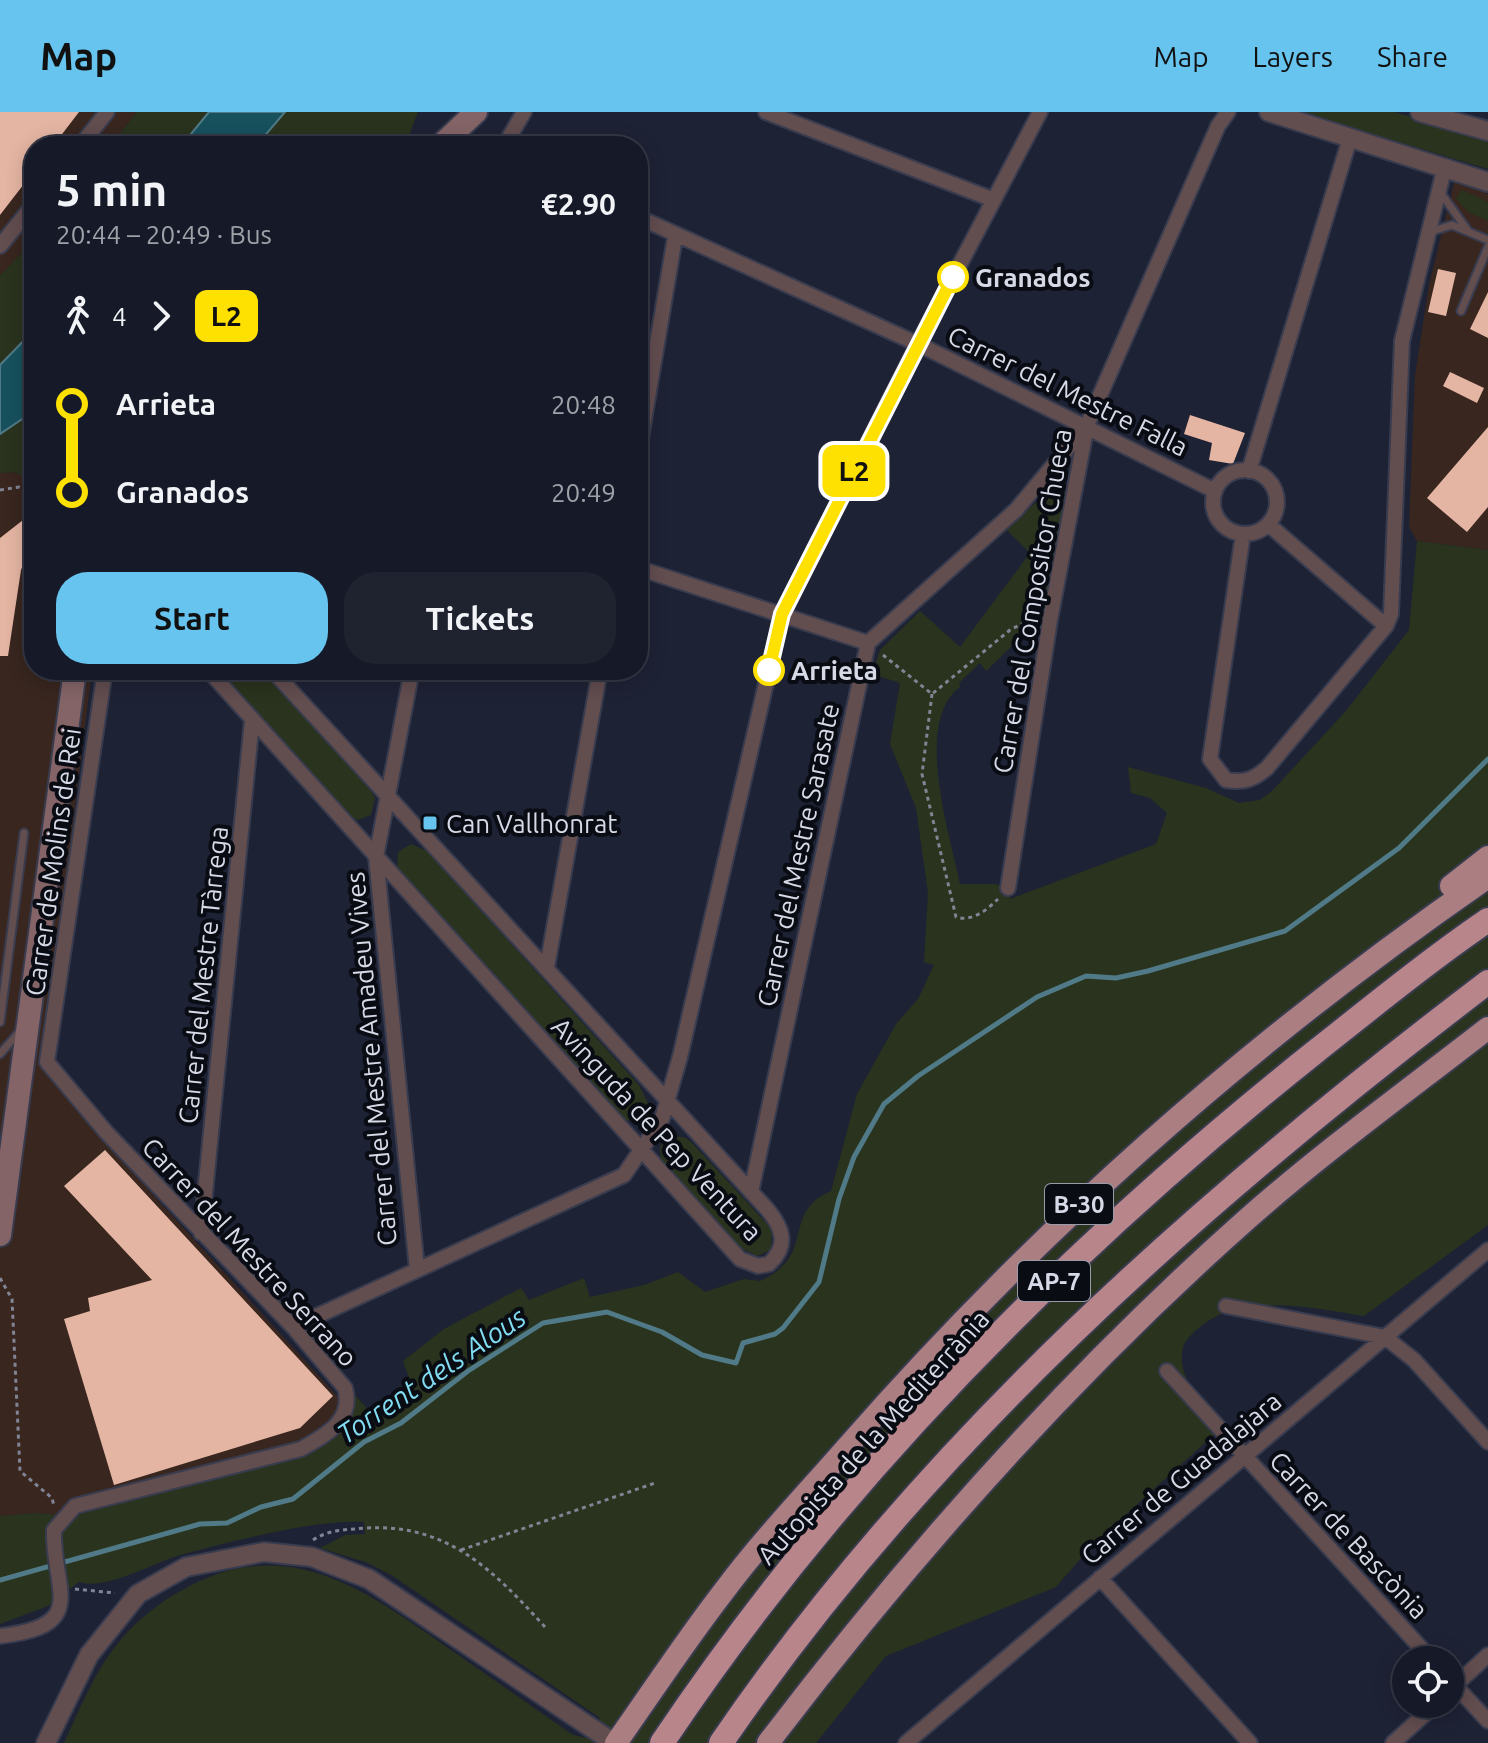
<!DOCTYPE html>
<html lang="en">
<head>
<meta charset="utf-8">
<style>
  :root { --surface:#161a28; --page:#1f2330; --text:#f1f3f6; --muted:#9ea1a8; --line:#353845; --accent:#66c4ef }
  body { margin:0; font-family:Ubuntu,sans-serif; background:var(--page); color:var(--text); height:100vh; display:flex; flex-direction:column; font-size:30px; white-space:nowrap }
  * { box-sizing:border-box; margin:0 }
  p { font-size:26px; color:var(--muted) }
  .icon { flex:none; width:44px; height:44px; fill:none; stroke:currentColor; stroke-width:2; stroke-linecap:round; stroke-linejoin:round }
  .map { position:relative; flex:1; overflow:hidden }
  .details { position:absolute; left:24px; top:24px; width:624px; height:544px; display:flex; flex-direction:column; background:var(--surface); border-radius:32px; box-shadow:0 4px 20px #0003,0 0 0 2px var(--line) }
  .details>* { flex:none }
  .badge { padding:0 16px; border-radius:12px; font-size:28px; line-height:52px }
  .buttons { position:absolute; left:1392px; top:1534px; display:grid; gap:16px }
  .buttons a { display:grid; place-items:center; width:72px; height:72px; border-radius:50%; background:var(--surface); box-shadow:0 4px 20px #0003,0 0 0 2px var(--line); font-size:40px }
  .map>.badge { position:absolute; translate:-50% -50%; box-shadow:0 0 0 4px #fff }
  .legs { display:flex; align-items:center; gap:12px; height:88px; padding:0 32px; font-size:26px }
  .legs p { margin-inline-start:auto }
  .headline { display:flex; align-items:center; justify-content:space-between; height:136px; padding:0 32px }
  h1 { font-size:44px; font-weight:700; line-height:60px }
  .button { display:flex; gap:16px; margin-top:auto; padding:16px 32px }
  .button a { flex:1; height:92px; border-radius:32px; background:var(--accent); color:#111; font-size:32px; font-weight:700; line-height:92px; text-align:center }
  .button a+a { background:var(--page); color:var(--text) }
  ul { padding:0 32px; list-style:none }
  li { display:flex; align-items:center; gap:28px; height:88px; font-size:30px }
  li i { display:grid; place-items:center; width:12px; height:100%; margin:0 10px; background:currentColor }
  li i::after { content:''; width:20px; height:20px; margin:-10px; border:6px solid; border-radius:50%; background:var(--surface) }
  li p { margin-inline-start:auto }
  li:first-child i { background:linear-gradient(#0000 50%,currentColor 0) }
  li:last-child i { background:linear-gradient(currentColor 50%,#0000 0) }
  header { display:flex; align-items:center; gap:48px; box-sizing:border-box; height:112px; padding:0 40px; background:var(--accent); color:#111 }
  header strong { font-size:38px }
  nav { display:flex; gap:44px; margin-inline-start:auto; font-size:28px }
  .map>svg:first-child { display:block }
</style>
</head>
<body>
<header>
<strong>Map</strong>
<nav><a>Map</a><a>Layers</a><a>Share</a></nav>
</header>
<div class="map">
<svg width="1488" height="1631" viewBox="0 0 1488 1631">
  <rect width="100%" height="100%" fill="#1e2235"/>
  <!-- industrial -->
  <path fill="#38261f" d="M0,0H137L110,34H34V127L0,164Z
    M1455,67L1488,82V438L1417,429L1409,415L1415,263L1429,173Z
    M15,360L34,371V558H92L43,954L104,1029L351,1299L344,1315L313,1338L74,1404L35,1401L0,1404V361Z"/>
  <!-- green -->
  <path fill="#2a331d" d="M137,0H209L181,34H110Z
    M285,0H418L405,34H256Z
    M1299,0H1394L1488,27V57Z
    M1462,78L1488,90V109L1468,100L1456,87Z
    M34,127V218L0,253V164Z
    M34,299V371L15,360L0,361V322Z
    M1054,374L1067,383L1040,514H1033L986,559L980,551L959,571L960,575C913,610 950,722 960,772H995L1008,776L1010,787L1156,732L1167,701L1150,686L1131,681L1128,655L1206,676L1239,691L1260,688L1272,679L1345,600L1409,518L1417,429L1488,438V1113L1364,1204C1306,1195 1224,1175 1184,1232C1173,1266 1204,1290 1226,1312L1095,1430L1056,1475L886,1544L816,1631H64C79,1599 93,1563 115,1535C133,1511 158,1491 184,1477C287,1420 365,1478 448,1536C490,1565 531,1594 573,1623L587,1626L600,1606L393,1464L368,1451L320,1436L345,1423L365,1422L364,1410C314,1407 230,1430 180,1443C153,1451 105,1479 79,1470L48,1494L0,1512V1404L35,1401L74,1404L313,1338L344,1315L356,1284L372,1302L413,1276L403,1249L444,1217L521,1176L529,1188L584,1166L590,1185L644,1173L678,1160L705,1180L744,1167L760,1169C818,1143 780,1101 831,1079L857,982L896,912L918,887L934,853L924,850L928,781L916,696L890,632L900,571L872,562L880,538L920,499L960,535L1030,441L1006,417Z
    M214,558H263L371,679L375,686L371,703L358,708L350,705Z
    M411,732L427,739L639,973L648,991L647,1000L634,1010L620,1006L397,758L398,740Z
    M670,1023L686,1026L693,1032L772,1117L771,1138L757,1144L739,1135L669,1060L661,1048L660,1035Z"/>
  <!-- water -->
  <path fill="#17515e" stroke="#507a87" stroke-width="2" d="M209,0H285L256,34H181Z
    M34,218V299L0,322V253Z"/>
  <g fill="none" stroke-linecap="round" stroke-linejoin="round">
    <!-- stream -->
    <path stroke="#507a87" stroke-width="5" d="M0,1468L200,1412L227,1411L261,1395L293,1387L364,1330L401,1311L468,1259L543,1211L607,1200L662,1220L702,1243L736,1251L743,1231L775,1222L783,1216L819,1170L839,1087L854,1045L884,992L918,964L1037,885L1086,864L1116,866L1148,859L1285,819L1399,736L1488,647"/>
  </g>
  <!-- building -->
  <path fill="#e5b5a3" d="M0,0H79L53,34H34V59L0,103Z
    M1438,157L1456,161L1446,204L1428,200Z
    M1488,180V226L1470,217Z
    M1450,260L1484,276L1477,291L1443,274Z
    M1190,303L1245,321L1233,352L1209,348L1212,331L1184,322Z
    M1488,315V395L1467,420L1427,386Z
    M23,408L34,426L21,458L8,544H0V426Z
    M105,1038L333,1284L300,1316L114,1373L64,1207L90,1199L88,1186L152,1168L64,1074Z"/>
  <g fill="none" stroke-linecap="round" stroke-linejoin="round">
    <defs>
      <path id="service" d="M1440,80L1468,119
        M1429,120L1452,113L1488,128
        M1461,199L1488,135
        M0,910L24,721
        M0,942L21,918"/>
      <path id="minor" d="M766,0L994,88
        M80,34L107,0
        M504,34L524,0
        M638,105L918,232L1215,379
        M0,134L34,92
        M638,344L675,125
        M1213 390a32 32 0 1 1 64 0a32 32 0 1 1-64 0Z
        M1249,359L1350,26
        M1268,412L1386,514
        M1243,422L1210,647L1226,668C1244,671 1253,668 1267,656L1386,514L1391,502L1402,229L1445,54
        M638,456L868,531
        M208,558L740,1147L758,1154L769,1152C789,1133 783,1116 767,1097L272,558
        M412,558L376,745L417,1157
        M1008,776L1050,508L1087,313L1218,14L1228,0
        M547,855L600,558
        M751,1080L868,531L1016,398L1087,313
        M201,1121L252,609
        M1226,1194L1385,1225L1414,1248L1488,1330
        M293,1215L624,1063L662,1007L680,945L782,502L918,232L1040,0
        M1167,1259L1432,1548
        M1100,1466L1250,1631
        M0,1524C91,1514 52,1477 54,1418L75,1394L301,1337C326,1323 354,1308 345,1276L293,1215L106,1020L47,950L105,558
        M1450,1568L1488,1609
        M1450,1578L1488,1543
        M906,1631L1488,1138
        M1393,1631L1436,1592"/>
      <path id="tertiary" d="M1269,0L1488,70
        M1420,0L1488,19
        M46,1631L89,1543L138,1482L186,1455L264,1440L312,1445L369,1467L614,1631"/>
      <path id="secondary" d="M440,34L476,0
        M0,1123L75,558"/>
      <path id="trunk" d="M1451,774L1488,745
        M616,1631C652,1580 686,1528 724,1479C762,1428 807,1381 849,1333C1038,1117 1252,928 1488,765
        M768,1631C912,1442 1068,1266 1246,1108C1323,1040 1407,979 1488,916"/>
      <path id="motorway" d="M662,1631C838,1367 1068,1137 1315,940C1372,895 1428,849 1488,808
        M721,1631C926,1331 1201,1088 1488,870"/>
    </defs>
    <!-- service casing -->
    <use href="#service" stroke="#383c4e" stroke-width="11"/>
    <!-- minor casing -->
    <use href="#minor" stroke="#383c4e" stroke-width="18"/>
    <!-- tertiary casing -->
    <use href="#tertiary" stroke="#383c4e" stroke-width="22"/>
    <!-- secondary casing -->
    <use href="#secondary" stroke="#383c4e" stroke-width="26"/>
    <!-- trunk casing -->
    <use href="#trunk" stroke="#383c4e" stroke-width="26"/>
    <!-- motorway casing -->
    <use href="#motorway" stroke="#383c4e" stroke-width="28"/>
    <!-- path -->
    <path stroke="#808494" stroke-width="3" stroke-dasharray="4 4" stroke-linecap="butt" d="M0,378L19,375L34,381
      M883,543L932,582L1010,518L1035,505
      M932,582L922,662L956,805C972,810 987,798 998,787
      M0,1166L12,1187L20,1359L52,1386L54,1394
      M313,1428C330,1417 346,1418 365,1416C448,1411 494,1459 545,1515
      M461,1438L655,1371
      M75,1477L115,1481"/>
    <!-- service -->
    <use href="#service" stroke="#624d4f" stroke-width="7"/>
    <!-- minor -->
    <use href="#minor" stroke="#624d4f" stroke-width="14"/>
    <!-- tertiary -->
    <use href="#tertiary" stroke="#624d4f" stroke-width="18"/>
    <!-- secondary -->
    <use href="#secondary" stroke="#846467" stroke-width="22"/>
    <!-- trunk -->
    <use href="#trunk" stroke="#ab7e82" stroke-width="22"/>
    <!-- motorway -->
    <use href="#motorway" stroke="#b7858a" stroke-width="24"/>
  </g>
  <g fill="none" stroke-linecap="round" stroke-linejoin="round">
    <defs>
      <path id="line-1" d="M769,558L782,502L953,165"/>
    </defs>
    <!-- line-1 casing -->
    <use href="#line-1" stroke="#fff" stroke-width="18"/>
    <!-- line-1 -->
    <use href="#line-1" stroke="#fee101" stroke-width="12"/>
  </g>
  <!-- markers -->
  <g fill="#fff" stroke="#fee101" stroke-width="4">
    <circle cx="953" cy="165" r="14"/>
    <circle cx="769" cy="558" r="14"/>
  </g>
  <rect fill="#66c4ef" stroke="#0a0c14" stroke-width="3" x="422" y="703" width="16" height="16" rx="4"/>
  <g text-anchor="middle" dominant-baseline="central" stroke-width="8" stroke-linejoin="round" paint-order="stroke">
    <!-- shield labels -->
    <g fill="#0a0c14" stroke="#999ca8" stroke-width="2">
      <rect x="1045" y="1072" width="68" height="40" rx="6"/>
      <rect x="1018" y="1149" width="72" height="40" rx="6"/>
    </g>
    <g font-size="24" font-weight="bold" fill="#d6dae7">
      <text x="1079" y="1092">B-30</text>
      <text x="1054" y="1169">AP-7</text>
    </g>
    <!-- stop labels -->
    <g font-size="26" font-weight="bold" fill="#d6dae7" stroke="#0a0c14" text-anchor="start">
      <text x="975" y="165">Granados</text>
      <text x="791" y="558">Arrieta</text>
    </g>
    <!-- street labels -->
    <g font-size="26" fill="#d6dae7" stroke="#0a0c14">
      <text transform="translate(1068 279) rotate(26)">Carrer del Mestre Falla</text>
      <text transform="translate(1032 489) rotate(-80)">Carrer del Compositor Chueca</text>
      <text transform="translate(798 743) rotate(-78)">Carrer del Mestre Sarasate</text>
      <text transform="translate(53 750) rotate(-82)">Carrer de Molins de Rei</text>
      <text transform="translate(203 863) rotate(-84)">Carrer del Mestre Tàrrega</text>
      <text transform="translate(371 947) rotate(-95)">Carrer del Mestre Amadeu Vives</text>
      <text transform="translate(657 1017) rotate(47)">Avinguda de Pep Ventura</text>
      <text transform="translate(250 1140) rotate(47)">Carrer del Mestre Serrano</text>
      <text transform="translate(873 1325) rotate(-48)">Autopista de la Mediterrània</text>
      <text transform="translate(1181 1366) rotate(-40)">Carrer de Guadalajara</text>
      <text transform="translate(1349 1423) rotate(47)">Carrer de Bascònia</text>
    </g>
    <!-- poi labels -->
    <g font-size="26" fill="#d6dae7" stroke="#0a0c14" text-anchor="start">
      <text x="446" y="711">Can Vallhonrat</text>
    </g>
    <!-- water labels -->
    <g font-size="28" font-style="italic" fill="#81dcf2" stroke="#0a0c14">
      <text transform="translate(431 1263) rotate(-34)">Torrent dels Alous</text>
    </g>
  </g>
</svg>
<div class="buttons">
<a><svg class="icon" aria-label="locate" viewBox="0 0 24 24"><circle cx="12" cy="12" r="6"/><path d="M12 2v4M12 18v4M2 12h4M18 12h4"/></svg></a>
</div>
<b class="badge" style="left:854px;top:359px;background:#fee101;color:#111">L2</b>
<section class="details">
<div class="headline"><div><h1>5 min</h1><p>20:44 – 20:49 · Bus</p></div><b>€2.90</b></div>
<div class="legs"><svg class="icon" aria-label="walk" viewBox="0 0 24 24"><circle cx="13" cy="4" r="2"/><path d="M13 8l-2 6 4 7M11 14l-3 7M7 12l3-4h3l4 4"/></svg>4<svg class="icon" aria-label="forward" viewBox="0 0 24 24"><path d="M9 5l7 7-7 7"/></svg><b class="badge" style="background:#fee101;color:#111">L2</b></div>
<ul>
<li><i style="color:#fee101"></i><b>Arrieta</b><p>20:48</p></li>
<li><i style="color:#fee101"></i><b>Granados</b><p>20:49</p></li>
</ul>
<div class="button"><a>Start</a><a>Tickets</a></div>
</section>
</div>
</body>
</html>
